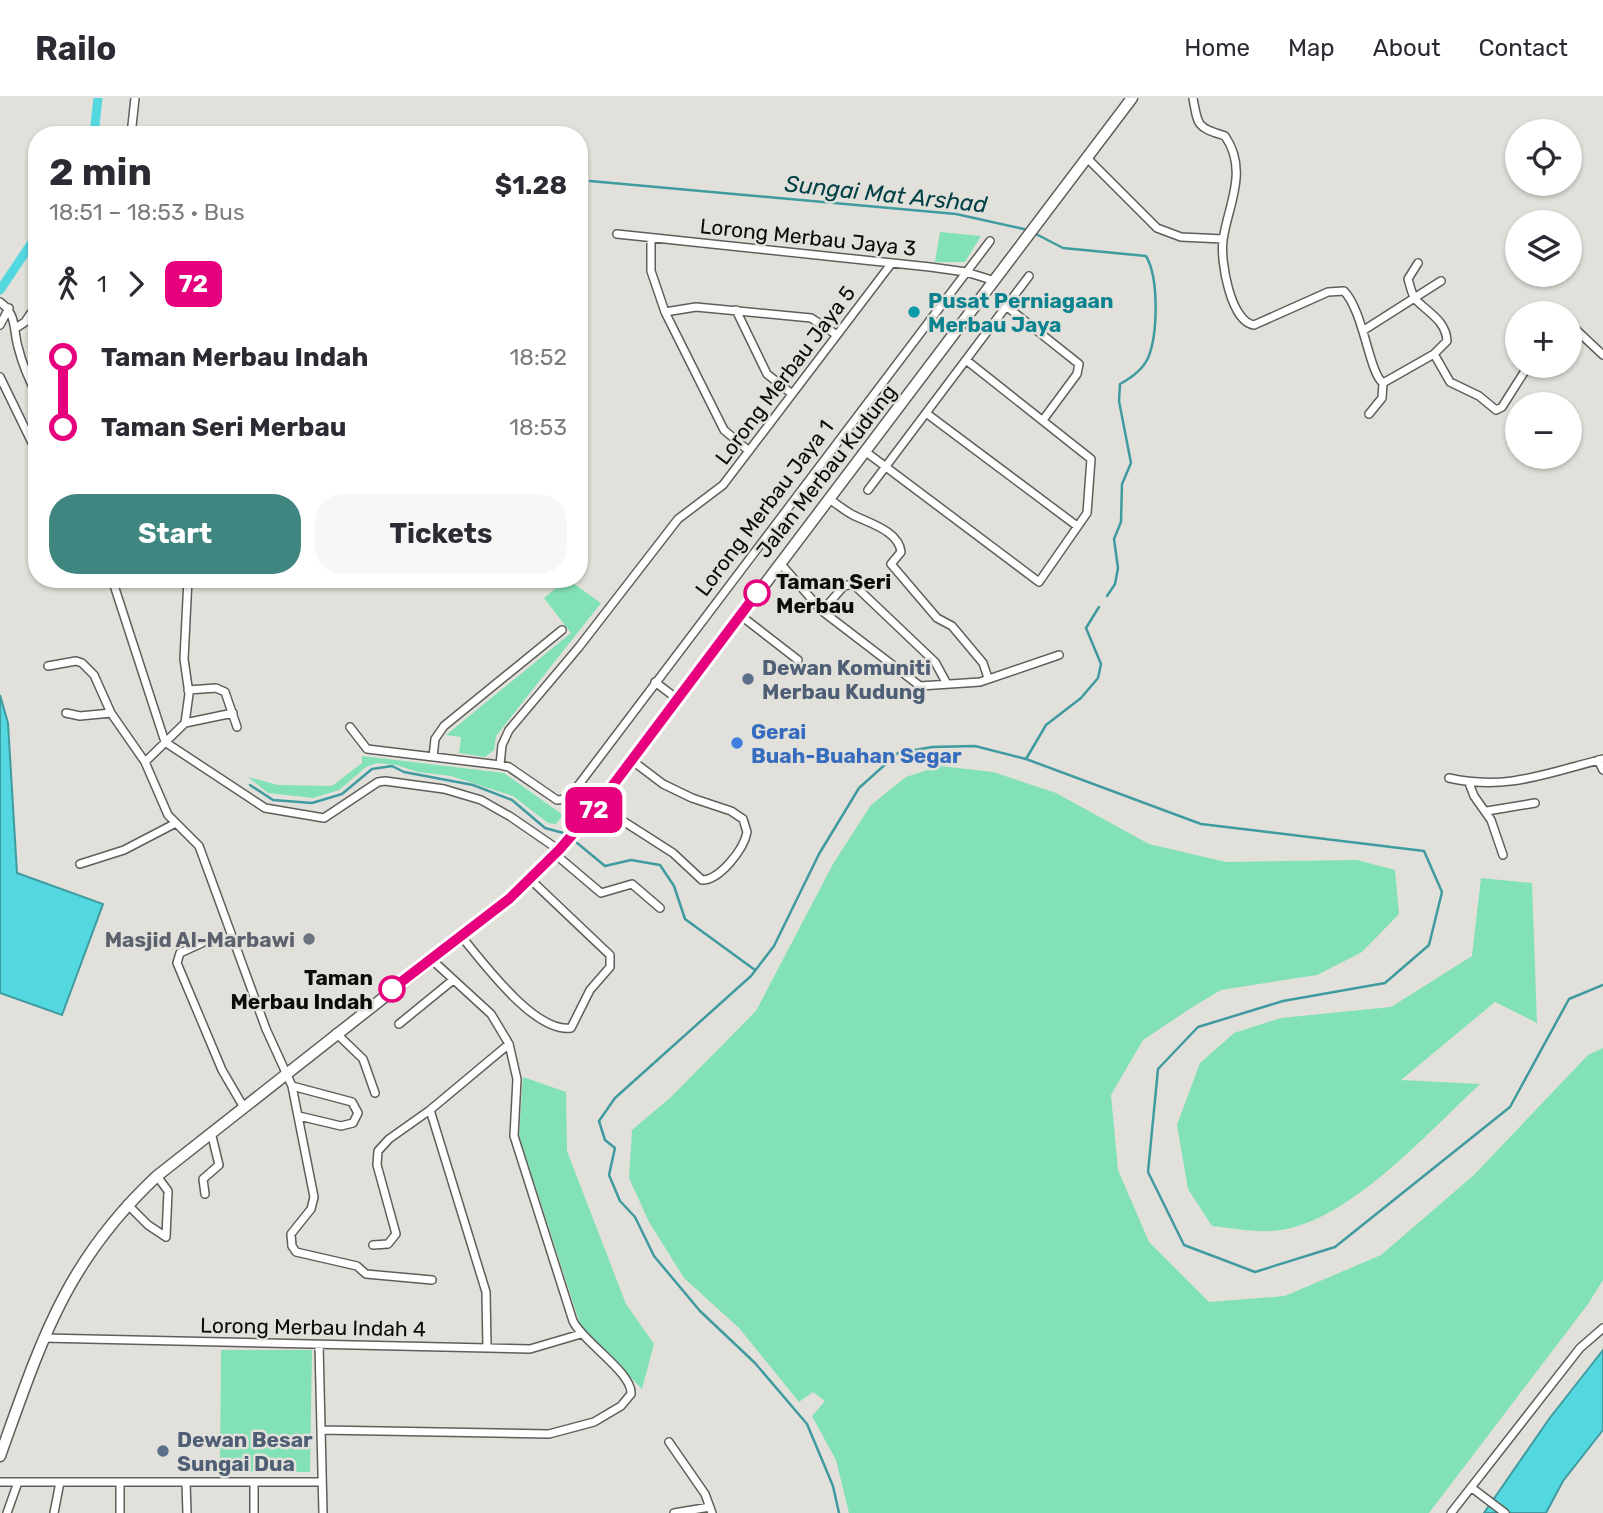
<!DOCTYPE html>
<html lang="en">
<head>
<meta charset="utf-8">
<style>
  :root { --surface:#fff; --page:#f7f7f7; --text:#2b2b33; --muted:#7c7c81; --line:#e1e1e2; --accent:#3f8681 }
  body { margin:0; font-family:Rubik,sans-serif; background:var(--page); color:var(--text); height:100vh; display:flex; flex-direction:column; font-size:26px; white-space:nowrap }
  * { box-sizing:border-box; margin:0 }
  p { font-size:23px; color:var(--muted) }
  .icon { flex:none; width:38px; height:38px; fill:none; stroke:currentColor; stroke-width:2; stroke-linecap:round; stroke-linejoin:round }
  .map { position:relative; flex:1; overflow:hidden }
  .side { position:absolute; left:28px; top:28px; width:560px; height:462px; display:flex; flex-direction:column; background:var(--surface); border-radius:28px; box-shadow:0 2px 5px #0004 }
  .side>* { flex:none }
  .badge { padding:0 14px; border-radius:10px; font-size:24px; line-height:46px }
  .controls { position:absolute; left:1505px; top:21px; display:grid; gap:14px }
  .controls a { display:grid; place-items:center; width:77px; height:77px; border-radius:50%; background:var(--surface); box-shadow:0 2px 5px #0004; font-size:35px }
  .map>.badge { position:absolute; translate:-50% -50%; box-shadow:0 0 0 4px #fff }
  .legs { display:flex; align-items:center; gap:10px; height:77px; padding:0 21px; font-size:23px }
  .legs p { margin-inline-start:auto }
  .head { display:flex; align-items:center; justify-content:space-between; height:119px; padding:0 21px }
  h1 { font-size:38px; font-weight:700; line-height:52px }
  .button { display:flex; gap:14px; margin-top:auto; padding:14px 21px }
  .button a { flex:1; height:80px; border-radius:28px; background:var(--accent); color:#fff; font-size:28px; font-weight:700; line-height:80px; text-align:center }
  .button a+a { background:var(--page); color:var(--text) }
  ul { padding:0 21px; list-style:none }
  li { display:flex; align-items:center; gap:24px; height:70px; font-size:26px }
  li i { display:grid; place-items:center; width:10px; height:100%; margin:0 9px; background:currentColor }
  li i::after { content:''; width:18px; height:18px; margin:-9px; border:5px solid; border-radius:50%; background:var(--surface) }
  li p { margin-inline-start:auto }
  li:first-child i { background:linear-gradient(#0000 50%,currentColor 0) }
  li:last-child i { background:linear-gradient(currentColor 50%,#0000 0) }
  header { display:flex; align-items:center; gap:42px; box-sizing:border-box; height:98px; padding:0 35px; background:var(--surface); border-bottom:2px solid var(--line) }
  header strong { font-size:33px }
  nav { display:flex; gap:38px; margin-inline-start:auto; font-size:24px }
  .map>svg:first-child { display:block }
</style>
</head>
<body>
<header>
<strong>Railo</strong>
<nav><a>Home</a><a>Map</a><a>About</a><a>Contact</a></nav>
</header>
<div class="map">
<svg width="1603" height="1415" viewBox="0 0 1603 1415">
  <rect width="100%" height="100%" fill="#e2e0da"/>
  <!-- green -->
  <path fill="#82e1b7" d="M940,134L981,138L965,164H935Z
    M567,481L601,505L496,638L494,652L485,659L459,655L461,639L446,637L571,535L544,500Z
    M362,658L504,675L563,717L556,726L548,725L513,698L451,678L418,674L396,667L377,665L366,669L339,692L313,700L268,695L248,679L278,687L332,688L362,665Z
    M940,668L993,674L1056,695L1149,746L1226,764L1357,762L1395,772L1399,816L1362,854L1317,877L1221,892L1191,910L1143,942L1111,997L1118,1072L1149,1144L1209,1204L1285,1198L1381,1157L1474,1077L1588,957L1603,950V1182L1588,1206L1429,1415H849L836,1362L812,1318L825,1303L813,1294L799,1304L739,1230L684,1180L649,1124L629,1080L632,1032L671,999L756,913L833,766L871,707L906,679Z
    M1481,780L1532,785L1537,925L1495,904L1401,982L1480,986C1428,1034 1344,1130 1271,1133C1252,1134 1231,1130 1212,1128L1188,1091L1177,1027L1200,965L1234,935L1281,920L1391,909L1472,858Z
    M523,979L566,994L567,1053L626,1206L654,1246L642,1291L581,1229L519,1038Z
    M221,1252H312L310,1374L220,1373Z"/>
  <!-- water -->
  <path fill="#54d8e0" stroke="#3f9ba0" stroke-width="2" d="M0,597L8,625L17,775L103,806L62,917L0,895Z
    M1603,1252V1332L1563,1383L1546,1415H1484L1549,1321Z"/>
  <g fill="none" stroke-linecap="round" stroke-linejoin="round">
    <!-- stream -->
    <path stroke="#3f9ba0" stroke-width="2.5" d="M590,83L956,116L1028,132
      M1034,135L1063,150L1146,158C1159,180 1158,236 1148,260C1143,271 1131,280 1120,286L1119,303L1131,365L1122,386L1121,424L1114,441L1118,470L1115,486L1107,498
      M1026,661L1046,627L1081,600L1098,580L1101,566L1086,530L1099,509
      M250,687L273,702L312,705L342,696L372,671L392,668L404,674L473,687L512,702L545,730L567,736
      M576,744L605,768L631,762L660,767L674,788L685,821L755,872
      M839,1415L833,1388L807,1326L755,1265L700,1213L654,1158L635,1119L620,1103L609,1077L615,1050L605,1042L599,1023L615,1000L751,878L774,848L819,756L859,690L898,655L932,649L975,648L1026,661L1201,726L1424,753L1442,794L1429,847L1385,885L1283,903L1198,929L1158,971L1148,1074L1184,1147L1255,1174L1335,1149L1510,1009L1569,901L1603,887"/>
    <!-- canal -->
    <path stroke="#54d8e0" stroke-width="9" d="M94,37L98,0
      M0,192L37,137"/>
    <defs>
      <path id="minor" d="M1193,0C1198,30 1198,29 1225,38C1249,73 1228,107 1223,142C1220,164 1231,224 1254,227L1328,194L1344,193C1364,214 1369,275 1383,285L1382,300L1369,316
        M131,37L135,0
        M1087,60L1157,130L1181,139L1223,141
        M617,136L930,169L966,174L995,183
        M651,140V173L665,214L724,332L749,353
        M0,204C17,216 13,231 18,249C22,265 29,282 37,297
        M1006,208L1079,266L1077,276L1043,322
        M736,212L767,276L792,296
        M665,214L696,209L811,220L837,237
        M1570,226L1603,257
        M0,227L9,210
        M16,230L25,224L37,206
        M1364,232L1441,183
        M1434,256L1450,284L1479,298L1496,312L1502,309L1528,268
        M0,279L37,355
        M1383,285L1434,256L1447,243C1446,223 1429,215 1416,202C1412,198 1410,187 1408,181L1418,165
        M926,315L1077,428
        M866,354L1039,484L1087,415L1091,361L966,262
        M868,392L1029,178
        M829,401C837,406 845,413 853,417C869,425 899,433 901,454L891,466L937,520L952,528L983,565L988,580
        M780,465L822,513L920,588L980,584L1059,557
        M112,481L165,644L265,710L324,720L378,684L385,683L444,691L481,702L511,719L559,752
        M822,513L844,488L853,486L935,564L947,586
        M740,517L798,562
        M48,568L76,563L82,565L94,577L111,615L145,664L168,717L199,748L266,931L292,988L314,1099L311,1111L291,1136L292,1148L296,1154L357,1168L366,1176L432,1182
        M655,584L676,600
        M188,592L216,590L225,594L237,629
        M66,615L80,618L111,615
        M185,625L233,615
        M350,629L367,651L500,667L509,669L557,702L568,701L990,143
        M433,659L435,641L444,628L562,532
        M1598,662L1603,672
        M145,664L185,625L189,596L184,561L188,481
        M500,667L502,647L509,632L579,549L678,421L723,387L891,166
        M1449,680C1507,693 1547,675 1603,661
        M1469,685L1474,698L1491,722L1503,757
        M598,707L673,755L702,782C720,782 744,751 747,734L743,721L731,713L692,700L663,686L630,661
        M1487,713L1535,705
        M555,756L601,795L632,786L660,810
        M80,766L124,752L174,726
        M461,838C483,864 534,935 571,930L590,892L610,869V857L530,781
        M202,845L180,855L177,865L222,972L243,1008
        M399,926L453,882
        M336,935L363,961L375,995
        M292,988L352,1004L358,1015L353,1025L341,1028L299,1018
        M430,1012L486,1194L487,1249
        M205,1096L203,1081L219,1067L211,1034
        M127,1106L148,1127L166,1139L168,1093L157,1078
        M373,1147L388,1146L396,1136L377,1067L378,1053L389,1041L430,1012L509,946
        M43,1240L530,1251L581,1236
        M319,1247L323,1415
        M321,1332L549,1336L594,1324L621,1308L631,1296C633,1275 583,1244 573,1223L514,1038L517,981L509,946L491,916L431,861
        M669,1344L705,1396L712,1415
        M0,1384H322
        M120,1384V1415
        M186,1384L187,1415
        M254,1384V1415
        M1472,1390L1505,1415
        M7,1415L18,1384
        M54,1415L60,1384
        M674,1415L710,1409
        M1451,1415L1580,1250L1603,1230"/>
      <path id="secondary" d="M0,1358C41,1244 65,1164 157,1078L509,801L559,752L598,707L1132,0"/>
    </defs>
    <!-- minor casing -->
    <use href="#minor" stroke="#5f5e59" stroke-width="10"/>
    <!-- secondary casing -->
    <use href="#secondary" stroke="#5f5e59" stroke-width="13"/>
    <!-- minor -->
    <use href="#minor" stroke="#fff" stroke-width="7"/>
    <!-- secondary -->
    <use href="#secondary" stroke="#fff" stroke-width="10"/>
  </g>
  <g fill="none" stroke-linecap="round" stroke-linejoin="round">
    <defs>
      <path id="line-1" d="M392,891L509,801L559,752L598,707L757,495"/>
    </defs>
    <!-- line-1 casing -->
    <use href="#line-1" stroke="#fff" stroke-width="16"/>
    <!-- line-1 -->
    <use href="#line-1" stroke="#e6007e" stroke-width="10"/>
  </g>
  <!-- markers -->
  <circle fill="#0f9aa8" stroke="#e2e0da" stroke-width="2.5" cx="914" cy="214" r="7"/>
  <g fill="#fff" stroke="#e6007e" stroke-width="3.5">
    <circle cx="757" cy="495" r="12"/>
    <circle cx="392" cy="891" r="12"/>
  </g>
  <g fill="#5c6f8a" stroke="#e2e0da" stroke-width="2.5">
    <circle cx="748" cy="581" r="7"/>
    <circle cx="163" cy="1353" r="7"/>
  </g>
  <circle fill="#3f7fe0" stroke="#e2e0da" stroke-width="2.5" cx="737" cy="645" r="7"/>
  <circle fill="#6b7280" stroke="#e2e0da" stroke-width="2.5" cx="309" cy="841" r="7"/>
  <g text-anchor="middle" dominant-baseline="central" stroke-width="5" stroke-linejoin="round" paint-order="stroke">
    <!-- street labels -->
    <g font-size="21" fill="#0d0c0a" stroke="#e2e0da">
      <text transform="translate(808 139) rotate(6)">Lorong Merbau Jaya 3</text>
      <text transform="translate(785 277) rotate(-53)">Lorong Merbau Jaya 5</text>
      <text transform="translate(826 373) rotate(-52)">Jalan Merbau Kudung</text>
      <text transform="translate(764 410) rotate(-53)">Lorong Merbau Jaya 1</text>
      <text transform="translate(313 1229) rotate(1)">Lorong Merbau Indah 4</text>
    </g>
    <!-- culture labels -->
    <g font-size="21" font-weight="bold" fill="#0d838f" stroke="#e2e0da" text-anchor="start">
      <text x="928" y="202">Pusat Perniagaan<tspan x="928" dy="24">Merbau Jaya</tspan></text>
    </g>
    <!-- stop labels -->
    <g font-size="21" font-weight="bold" fill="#0d0c0a" stroke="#e2e0da" text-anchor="start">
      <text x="776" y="483">Taman Seri<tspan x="776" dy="24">Merbau</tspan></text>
      <text x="373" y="879" text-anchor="end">Taman<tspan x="373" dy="24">Merbau Indah</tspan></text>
    </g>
    <!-- service labels -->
    <g font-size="21" font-weight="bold" fill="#4e5e75" stroke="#e2e0da" text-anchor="start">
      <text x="762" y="569">Dewan Komuniti<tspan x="762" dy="24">Merbau Kudung</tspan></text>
      <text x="177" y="1341">Dewan Besar<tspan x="177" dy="24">Sungai Dua</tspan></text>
    </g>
    <!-- shop labels -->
    <g font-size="21" font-weight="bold" fill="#366cbe" stroke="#e2e0da" text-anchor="start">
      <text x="751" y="633">Gerai<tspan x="751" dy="24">Buah-Buahan Segar</tspan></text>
    </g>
    <!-- worship labels -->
    <g font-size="21" font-weight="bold" fill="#5b616d" stroke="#e2e0da" text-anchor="end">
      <text x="295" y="841">Masjid Al-Marbawi</text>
    </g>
    <!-- water labels -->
    <g font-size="23" font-style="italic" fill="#014145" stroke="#e2e0da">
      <text transform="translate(886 96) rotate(6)">Sungai Mat Arshad</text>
    </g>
  </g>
</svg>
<div class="controls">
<a><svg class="icon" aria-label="locate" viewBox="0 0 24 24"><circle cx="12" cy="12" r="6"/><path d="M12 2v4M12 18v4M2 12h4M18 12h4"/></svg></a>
<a><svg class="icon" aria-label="layers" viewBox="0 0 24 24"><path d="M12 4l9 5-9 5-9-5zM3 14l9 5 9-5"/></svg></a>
<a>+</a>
<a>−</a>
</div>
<b class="badge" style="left:594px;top:712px;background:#e6007e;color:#fff">72</b>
<section class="side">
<div class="head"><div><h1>2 min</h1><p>18:51 – 18:53 · Bus</p></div><b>$1.28</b></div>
<div class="legs"><svg class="icon" aria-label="walk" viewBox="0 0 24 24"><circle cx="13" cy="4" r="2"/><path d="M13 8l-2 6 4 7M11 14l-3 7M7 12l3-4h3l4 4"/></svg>1<svg class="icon" aria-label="forward" viewBox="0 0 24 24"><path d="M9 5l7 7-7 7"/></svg><b class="badge" style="background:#e6007e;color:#fff">72</b></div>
<ul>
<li><i style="color:#e6007e"></i><b>Taman Merbau Indah</b><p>18:52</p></li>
<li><i style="color:#e6007e"></i><b>Taman Seri Merbau</b><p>18:53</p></li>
</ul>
<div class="button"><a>Start</a><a>Tickets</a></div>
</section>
</div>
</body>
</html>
